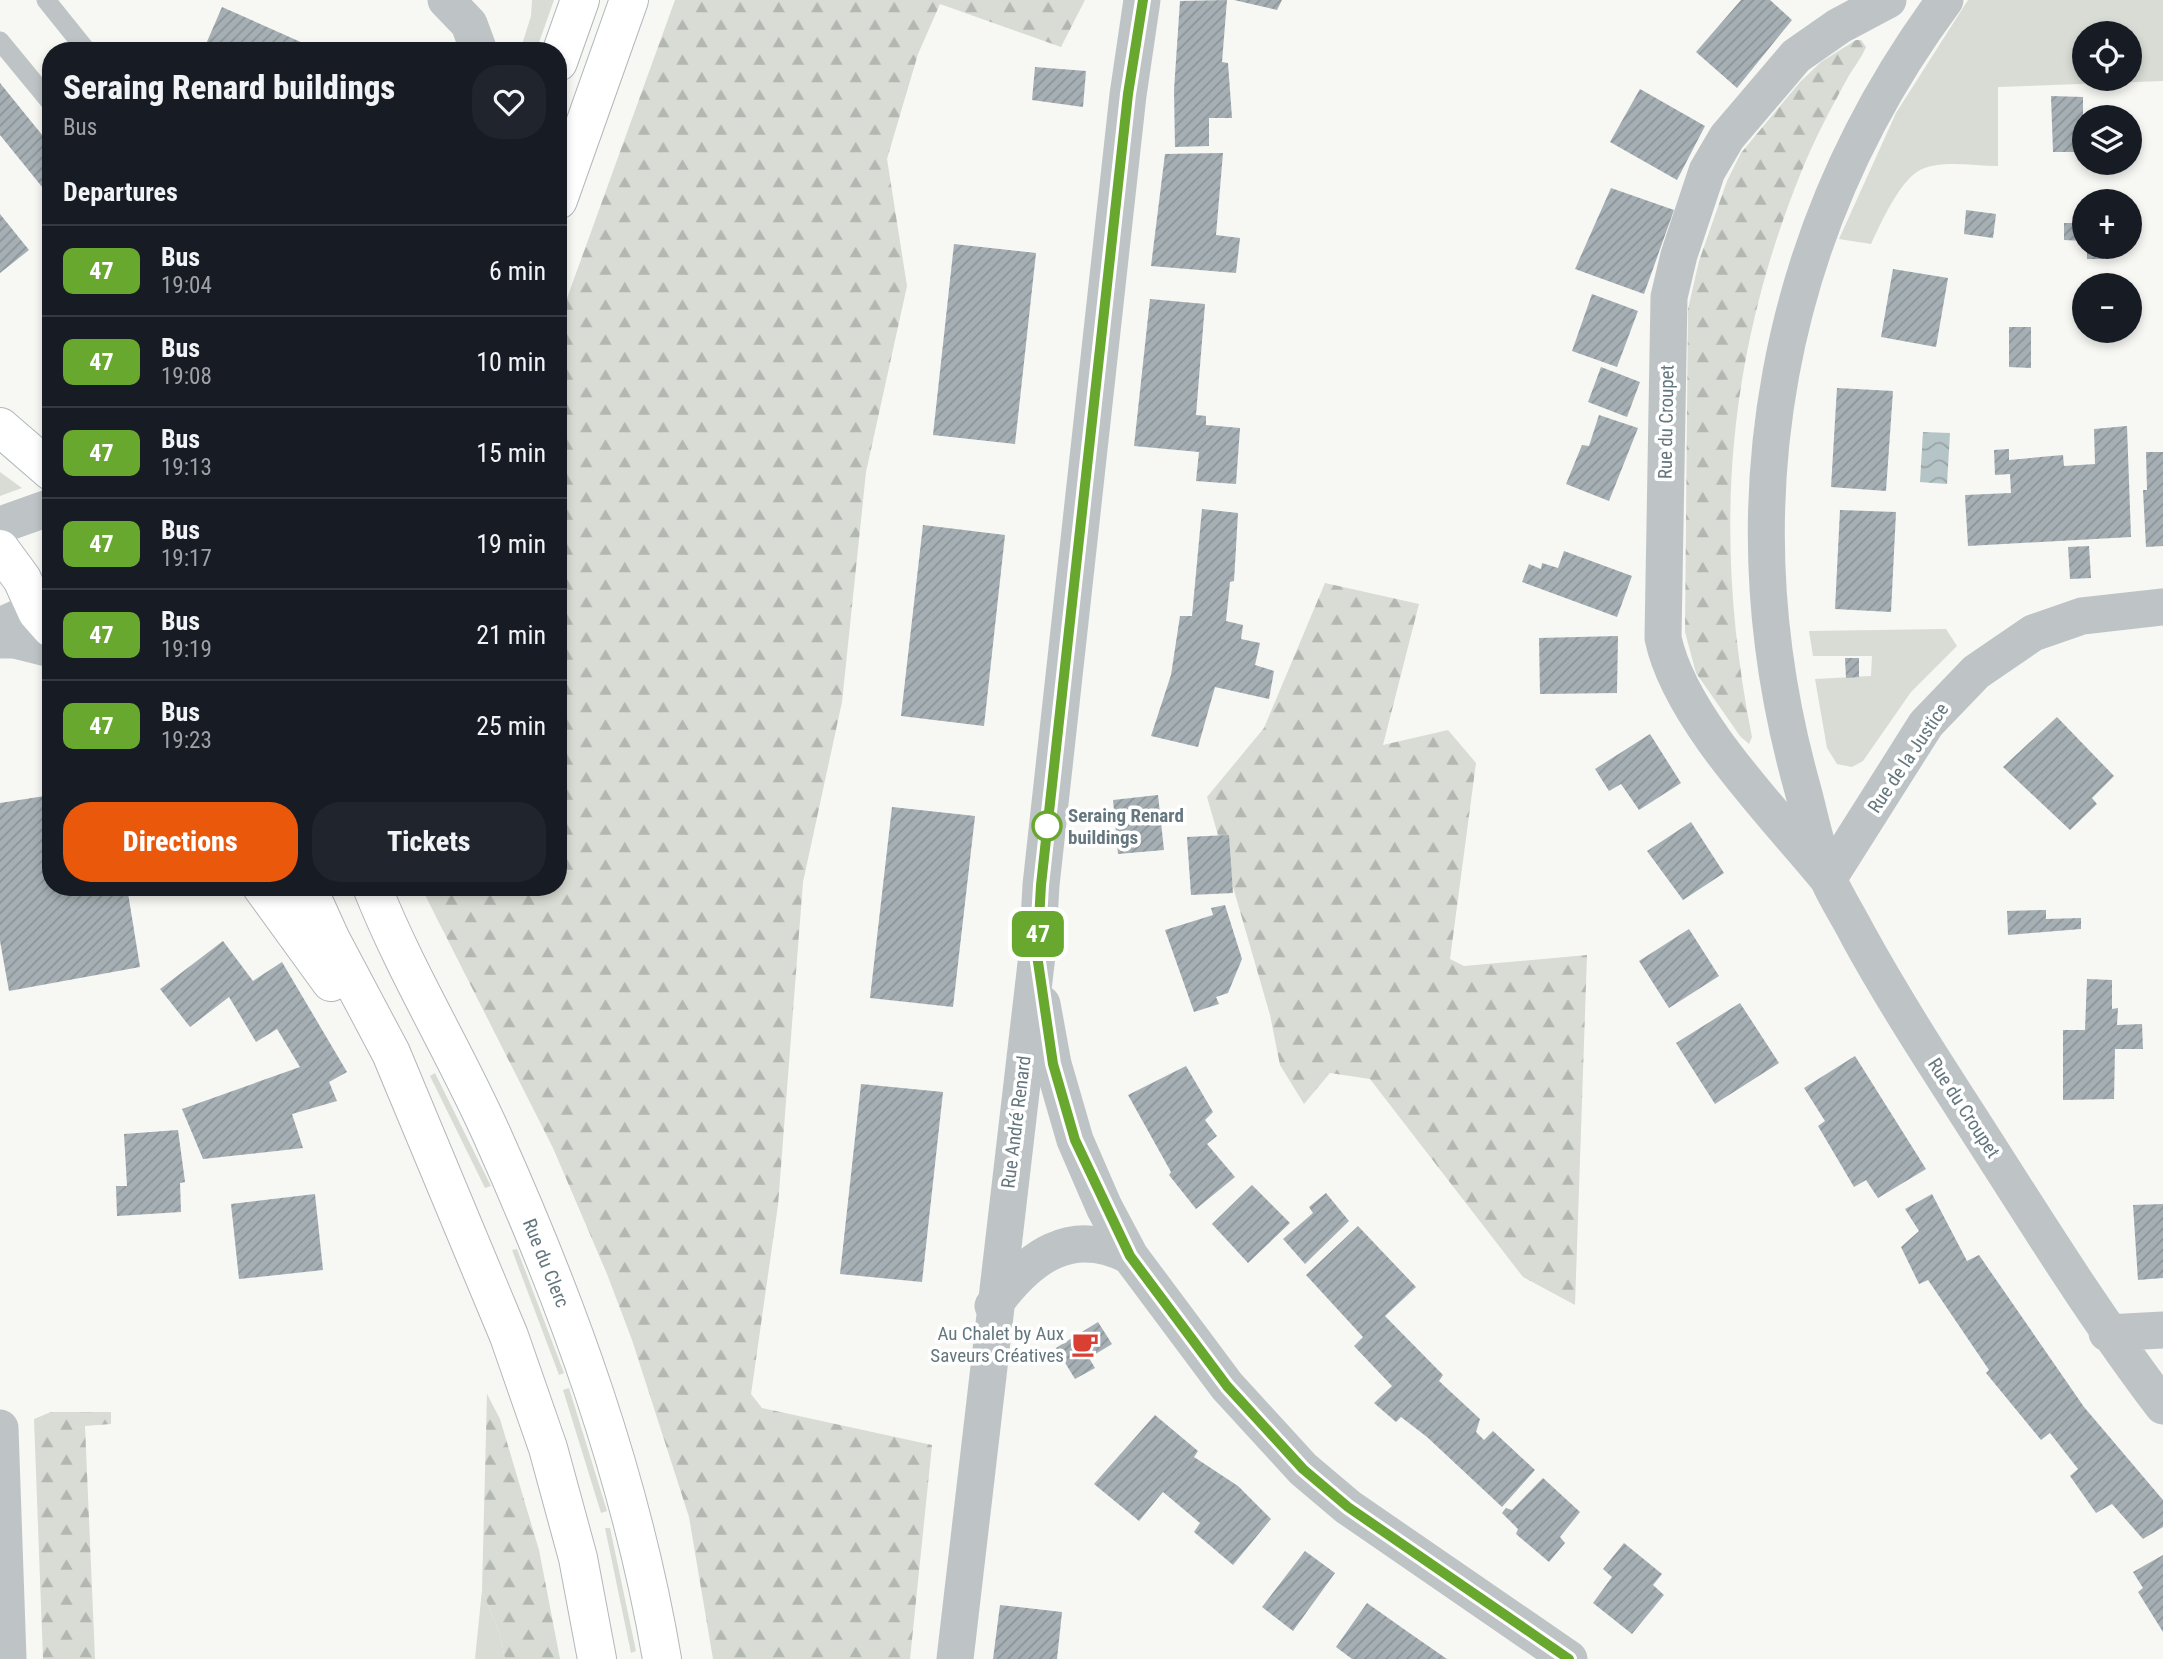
<!DOCTYPE html>
<html lang="en">
<head>
<meta charset="utf-8">
<style>
  :root { --surface:#171b24; --page:#20242c; --text:#f1f3f6; --muted:#9ea1a6; --line:#363941; --accent:#ea580c }
  body { margin:0; font-family:"Roboto Condensed",sans-serif; background:var(--page); color:var(--text); height:100vh; display:flex; flex-direction:column; font-size:26px; white-space:nowrap }
  * { box-sizing:border-box; margin:0 }
  p { font-size:23px; color:var(--muted) }
  .icon { flex:none; width:38px; height:38px; fill:none; stroke:currentColor; stroke-width:2; stroke-linecap:round; stroke-linejoin:round }
  .map { position:relative; flex:1; overflow:hidden }
  .panel { position:absolute; left:42px; top:42px; width:525px; height:854px; display:flex; flex-direction:column; background:var(--surface); border-radius:28px; box-shadow:0 4px 10px #0003 }
  .panel>* { flex:none }
  .badge { padding:0 14px; border-radius:10px; font-size:24px; line-height:46px }
  .tools { position:absolute; left:2072px; top:21px; display:grid; gap:14px }
  .tools a { display:grid; place-items:center; width:70px; height:70px; border-radius:50%; background:var(--surface); box-shadow:0 4px 10px #0003; font-size:35px }
  .map>.badge { position:absolute; translate:-50% -50%; box-shadow:0 0 0 4px #fff }
  h2 { padding:0 21px; font-size:26px; line-height:63px }
  .round { display:grid; place-items:center; flex:none; width:74px; height:74px; border-radius:28px; background:var(--page) }
  .summary { display:flex; align-items:center; justify-content:space-between; height:119px; padding:0 21px }
  h1 { font-size:33px; font-weight:800; line-height:52px }
  .action { display:flex; gap:14px; margin-top:auto; padding:14px 21px }
  .action a { flex:1; height:80px; border-radius:28px; background:var(--accent); color:#fff; font-size:28px; font-weight:800; line-height:80px; text-align:center }
  .action a+a { background:var(--page); color:var(--text) }
  ul { padding:0; list-style:none }
  li { display:flex; align-items:center; gap:21px; height:91px; padding:0 21px; border-top:2px solid var(--line) }
  li div { flex:1 }
  li b { display:block; font-size:26px }
  li em { font-style:normal }
  li .badge { min-width:77px; font-weight:700; text-align:center }
  .map>svg:first-child { display:block }
</style>
</head>
<body>
<div class="map">
<svg width="2163" height="1659" viewBox="0 0 2163 1659">
  <defs>
    <pattern id="forest-firs" width="22" height="20" patternUnits="userSpaceOnUse" patternTransform="scale(1.75)"><rect width="22" height="20" fill="#d8dcd4"/><path d="M5 1l3.5 6h-7zM16 11l3.5 6h-7z" fill="#b3b7b1"/></pattern>
    <pattern id="water-waves" width="16" height="10" patternUnits="userSpaceOnUse" patternTransform="scale(1.75)"><rect width="16" height="10" fill="#b5c4c6"/><path d="M0 5q4-4 8 0t8 0" fill="none" stroke="#97a4a6"/></pattern>
    <pattern id="building-hatch" width="6" height="6" patternUnits="userSpaceOnUse" patternTransform="scale(1.75)"><rect width="6" height="6" fill="#a6b0b4"/><path d="M-1 1l2-2M0 6l6-6M5 7l2-2" fill="none" stroke="#8b9498"/></pattern>
  </defs>
  <rect width="100%" height="100%" fill="#f7f7f4"/>
  <!-- grass -->
  <path fill="#d8dcd4" fill-rule="evenodd" d="M532,0H554L536,51H520L531,16Z
    M1968,0H2163V81L1998,87V166C1974,166 1944,160 1922,169C1900,179 1881,223 1871,244L1839,239L1896,113ZM2130,33V79H2084V33Z
    M0,472L22,488L0,496Z
    M1946,629L1957,646L1911,692L1863,761L1852,767L1837,764L1827,748L1815,679L1871,676L1872,656H1813L1809,631Z
    M435,1073L491,1186L485,1188L430,1076Z
    M517,1249L564,1373L559,1375L512,1250Z
    M569,1388L607,1511L601,1513L563,1390Z
    M605,1528H610L636,1651L631,1653Z
    M482,1590L500,1635L505,1659H475Z"/>
  <!-- forest -->
  <path fill="url(#forest-firs)" d="M675,0H1085L1061,47L940,4L918,54L887,159L907,286L866,472L842,702L803,882L778,1205L751,1394L762,1408L932,1445L910,1659H713L689,1517L632,1340L607,1274L553,1148L421,887H558V323Z
    M1856,40H1861L1866,47C1861,59 1853,68 1847,79C1830,110 1813,142 1800,175C1725,362 1713,540 1752,737L1749,744L1740,736L1696,673L1685,632L1688,309L1699,261L1727,181L1741,153L1800,82L1821,62Z
    M1325,583L1419,604L1383,745L1448,730L1476,763L1450,959L1464,966L1587,955L1575,1305L1523,1277L1370,1079L1330,1073L1304,1104L1280,1065L1270,1015L1207,797L1264,728Z
    M487,1394L500,1419L539,1550L560,1659H505L500,1635L482,1590Z
    M51,1412H111V1424L85,1426L95,1659H43L34,1419Z"/>
  <!-- water -->
  <path fill="url(#water-waves)" d="M1923,432L1950,433L1947,484L1920,482Z"/>
  <!-- building -->
  <path fill="url(#building-hatch)" d="M1227,0L1222,62L1228,63L1232,118H1209V146L1175,147L1174,90L1180,1Z
    M1234,0H1282L1277,10Z
    M1741,0H1770L1792,20L1737,88L1696,52Z
    M222,7L321,51H203Z
    M1035,67L1086,71L1083,107L1032,100Z
    M0,83L51,146V198L0,135Z
    M1640,89L1705,126L1677,180L1610,142Z
    M2051,96L2083,97V152H2053Z
    M1223,153L1216,235L1240,238L1236,273L1151,266L1165,154Z
    M1611,188L1674,210L1644,294L1575,269Z
    M1966,210L1996,214L1993,238L1964,234Z
    M0,214L29,250L0,273Z
    M2064,223H2084V241L2064,240Z
    M954,244L1036,253L1015,444L933,435Z
    M2087,247H2104V259H2087Z
    M1893,269L1948,278L1936,347L1881,337Z
    M1592,294L1638,311L1617,367L1572,351Z
    M1150,299L1205,304L1196,415L1206,416V425L1240,428L1236,484L1196,481L1199,452L1134,446Z
    M2009,327H2031V368L2009,367Z
    M1601,367L1640,382L1627,417L1588,402Z
    M1837,388L1893,391L1886,491L1831,487Z
    M1599,415L1638,428L1609,501L1566,484L1582,445L1589,446Z
    M2127,426L2131,537L1968,546L1965,495L2011,493L2010,474L1995,475L1994,450L2009,449V460L2063,455L2064,466L2095,464L2094,429Z
    M2146,452H2163V546L2146,547L2143,490H2147Z
    M1202,509L1238,513L1234,581L1230,582L1226,621L1243,625L1241,639L1260,643L1255,665L1274,671L1269,699L1215,687L1198,747L1151,736L1171,675L1180,616H1192Z
    M1840,510L1896,512L1891,612L1835,609Z
    M923,525L1005,535L984,726L901,716Z
    M2089,546L2091,578L2070,579L2068,547Z
    M1564,551L1632,576L1617,617L1522,582L1529,564L1541,569L1542,563L1558,568Z
    M1618,636L1617,693L1540,694L1539,638Z
    M1845,658H1859V677L1846,678Z
    M2057,717L2114,776L2092,798L2097,804L2070,830L2003,767Z
    M1650,734L1681,783L1639,810L1621,784L1609,791L1595,769Z
    M51,795V887H127L140,967L9,991L0,941V803Z
    M1158,795L1164,850L1118,854L1113,800Z
    M892,807L975,816L953,1007L870,998Z
    M1691,822L1724,873L1683,900L1647,851Z
    M1229,835L1233,893L1191,895L1187,837Z
    M1225,905L1242,959L1228,993L1216,997L1219,1004L1194,1012L1165,930L1213,915L1211,908Z
    M2046,910V919L2081,918V929L2008,935L2007,911Z
    M1689,929L1719,976L1669,1008L1639,961Z
    M223,941L253,981L282,962L347,1072L329,1082L337,1101L292,1114L303,1148L203,1159L182,1109L300,1067L277,1029L256,1042L229,997L190,1027L160,989Z
    M2087,979L2112,980V1009L2118,1008L2117,1025L2142,1024L2143,1049H2115L2114,1099L2063,1100V1030H2085Z
    M1740,1003L1779,1063L1715,1104L1676,1043Z
    M1855,1056L1926,1169L1878,1198L1866,1180L1854,1187L1818,1126L1825,1121L1804,1088Z
    M1186,1066L1213,1112L1205,1120L1217,1136L1207,1144L1235,1177L1196,1209L1169,1175L1171,1172L1128,1095Z
    M861,1084L943,1092L922,1282L840,1274Z
    M178,1130L185,1182L180,1183L181,1212L117,1216L116,1186H127L124,1134Z
    M1252,1185L1290,1223L1248,1263L1212,1224Z
    M1326,1193L1349,1221L1305,1264L1283,1239L1313,1213L1309,1207Z
    M315,1194L323,1270L239,1279L231,1204Z
    M1932,1194L1967,1261L1979,1255L2084,1407L2163,1500V1527L2143,1539L2112,1504L2096,1513L2070,1476L2078,1469L2050,1433L2041,1440L1986,1373L1989,1370L1928,1280L1919,1284L1901,1247L1919,1231L1905,1209Z
    M2163,1204V1278L2138,1280L2133,1205Z
    M1358,1226L1416,1287L1385,1316L1443,1375L1439,1381L1480,1419L1476,1432L1484,1440L1493,1431L1535,1470L1502,1507L1427,1437L1401,1417L1396,1422L1374,1403L1392,1386L1354,1346L1363,1337L1306,1275Z
    M1098,1322L1112,1344L1089,1358L1095,1368L1075,1379L1056,1348Z
    M1155,1415L1198,1451L1194,1457L1238,1486L1271,1519L1233,1565L1194,1532L1200,1523L1163,1492L1139,1521L1094,1484Z
    M1543,1478L1580,1512L1560,1537L1565,1543L1549,1562L1516,1534L1518,1529L1502,1513L1506,1508L1512,1510Z
    M1624,1543L1662,1574L1653,1585L1664,1595L1632,1634L1593,1603L1612,1577L1603,1569Z
    M1305,1551L1335,1573L1293,1631L1262,1607Z
    M2163,1555V1632L2138,1592L2143,1588L2133,1572Z
    M1367,1603L1408,1632L1447,1659H1352L1336,1647Z
    M1000,1605L1062,1612L1057,1659H993Z"/>
  <g fill="none" stroke-linecap="round" stroke-linejoin="round">
    <defs>
      <path id="secondary" d="M558,62L580,0
        M558,200L629,0
        M0,427L51,471
        M0,549L22,579L37,612L51,628
        M262,887L331,982
        M307,887L331,940L391,1053L509,1336L548,1448L578,1558L597,1659
        M372,887C406,973 455,1052 492,1135C568,1304 631,1477 662,1659"/>
    </defs>
    <!-- secondary casing -->
    <use href="#secondary" stroke="#b1b8bb" stroke-width="40"/>
    <!-- lane -->
    <path stroke="#bec4c6" stroke-width="19" d="M46,0L87,51
      M0,41L51,103"/>
    <!-- street -->
    <path stroke="#bec4c6" stroke-width="37" d="M446,0L469,24L479,51
      M1888,0L1839,26L1796,56L1727,137L1707,171L1679,255L1669,297L1663,638C1680,719 1775,814 1828,879L1926,724L1976,672L2033,633L2082,616L2163,607
      M1945,0C1775,230 1725,507 1801,783C1810,815 1816,850 1829,881C1837,899 1849,917 1858,935C1892,997 1930,1056 1968,1115C2031,1213 2092,1313 2163,1406
      M0,525L51,507
      M0,626L51,603
      M0,640H15L51,649
      M1042,1004L1053,1064L1075,1140L1104,1207L1130,1256L1227,1386L1303,1469L1348,1507L1569,1659
      M993,1306C1028,1258 1070,1225 1130,1256
      M2107,1333L2163,1330
      M0,1428L8,1659
      M955,1659L1037,955L1041,885L1128,95L1142,0"/>
    <!-- secondary -->
    <use href="#secondary" stroke="#fff" stroke-width="38"/>
  </g>
  <g fill="none" stroke-linecap="round" stroke-linejoin="round">
    <defs>
      <path id="line" d="M1143,0L1128,94L1041,885L1037,955L1053,1064L1075,1140L1130,1256L1227,1386L1303,1469L1348,1507L1569,1659"/>
    </defs>
    <!-- line casing -->
    <use href="#line" stroke="#fff" stroke-width="16"/>
    <!-- line -->
    <use href="#line" stroke="#69a82f" stroke-width="10"/>
  </g>
  <!-- icons -->
  <defs>
    <symbol id="cafe-bare" viewBox="-9 -9 18 18"><path d="M-5.5-4.5H6V0H3Q3 3.5 0 3.5H-2.5Q-5.5 3.5-5.5 0ZM3-3.2v2h1.7v-2ZM-6 4.5H4V6H-6Z" fill="#d93f33" stroke="#fff" stroke-width="2.5" paint-order="stroke"/></symbol>
  </defs>
  <g fill-rule="evenodd">
    <use href="#cafe-bare" x="1066" y="1325" width="38" height="38"/>
  </g>
  <!-- markers -->
  <circle fill="#fff" stroke="#69a82f" stroke-width="3.5" cx="1047" cy="826" r="14"/>
  <g text-anchor="middle" dominant-baseline="central" stroke-width="7" stroke-linejoin="round" paint-order="stroke">
    <!-- street labels -->
    <g font-size="19" fill="#64777e" stroke="#fff">
      <text transform="translate(1666 422) rotate(-89)">Rue du Croupet</text>
      <text transform="translate(1908 758) rotate(-56)">Rue de la Justice</text>
      <text transform="translate(1964 1108) rotate(57)">Rue du Croupet</text>
      <text transform="translate(1016 1122) rotate(-83)">Rue André Renard</text>
      <text transform="translate(546 1263) rotate(68)">Rue du Clerc</text>
    </g>
    <!-- stop labels -->
    <g font-size="19" font-weight="bold" fill="#64777e" stroke="#fff" text-anchor="start">
      <text x="1068" y="815">Seraing Renard<tspan x="1068" dy="22">buildings</tspan></text>
    </g>
    <!-- poi labels -->
    <g font-size="19" fill="#64777e" stroke="#fff" text-anchor="end">
      <text x="1064" y="1333">Au Chalet by Aux<tspan x="1064" dy="22">Saveurs Créatives</tspan></text>
    </g>
  </g>
</svg>
<div class="tools">
<a><svg class="icon" aria-label="locate" viewBox="0 0 24 24"><circle cx="12" cy="12" r="6"/><path d="M12 2v4M12 18v4M2 12h4M18 12h4"/></svg></a>
<a><svg class="icon" aria-label="layers" viewBox="0 0 24 24"><path d="M12 4l9 5-9 5-9-5zM3 14l9 5 9-5"/></svg></a>
<a>+</a>
<a>−</a>
</div>
<b class="badge" style="left:1038px;top:934px;background:#69a82f;color:#fff">47</b>
<section class="panel">
<div class="summary"><div><h1>Seraing Renard buildings</h1><p>Bus</p></div><a class="round"><svg class="icon" aria-label="heart" viewBox="0 0 24 24"><path d="M12 20l-8-8c-3-5 5-10 8-4 3-6 11-1 8 4z"/></svg></a></div>
<h2>Departures</h2>
<ul>
<li><span class="badge" style="background:#69a82f;color:#fff">47</span><div><b>Bus</b><p>19:04</p></div><em>6 min</em></li>
<li><span class="badge" style="background:#69a82f;color:#fff">47</span><div><b>Bus</b><p>19:08</p></div><em>10 min</em></li>
<li><span class="badge" style="background:#69a82f;color:#fff">47</span><div><b>Bus</b><p>19:13</p></div><em>15 min</em></li>
<li><span class="badge" style="background:#69a82f;color:#fff">47</span><div><b>Bus</b><p>19:17</p></div><em>19 min</em></li>
<li><span class="badge" style="background:#69a82f;color:#fff">47</span><div><b>Bus</b><p>19:19</p></div><em>21 min</em></li>
<li><span class="badge" style="background:#69a82f;color:#fff">47</span><div><b>Bus</b><p>19:23</p></div><em>25 min</em></li>
</ul>
<div class="action"><a>Directions</a><a>Tickets</a></div>
</section>
</div>
</body>
</html>
